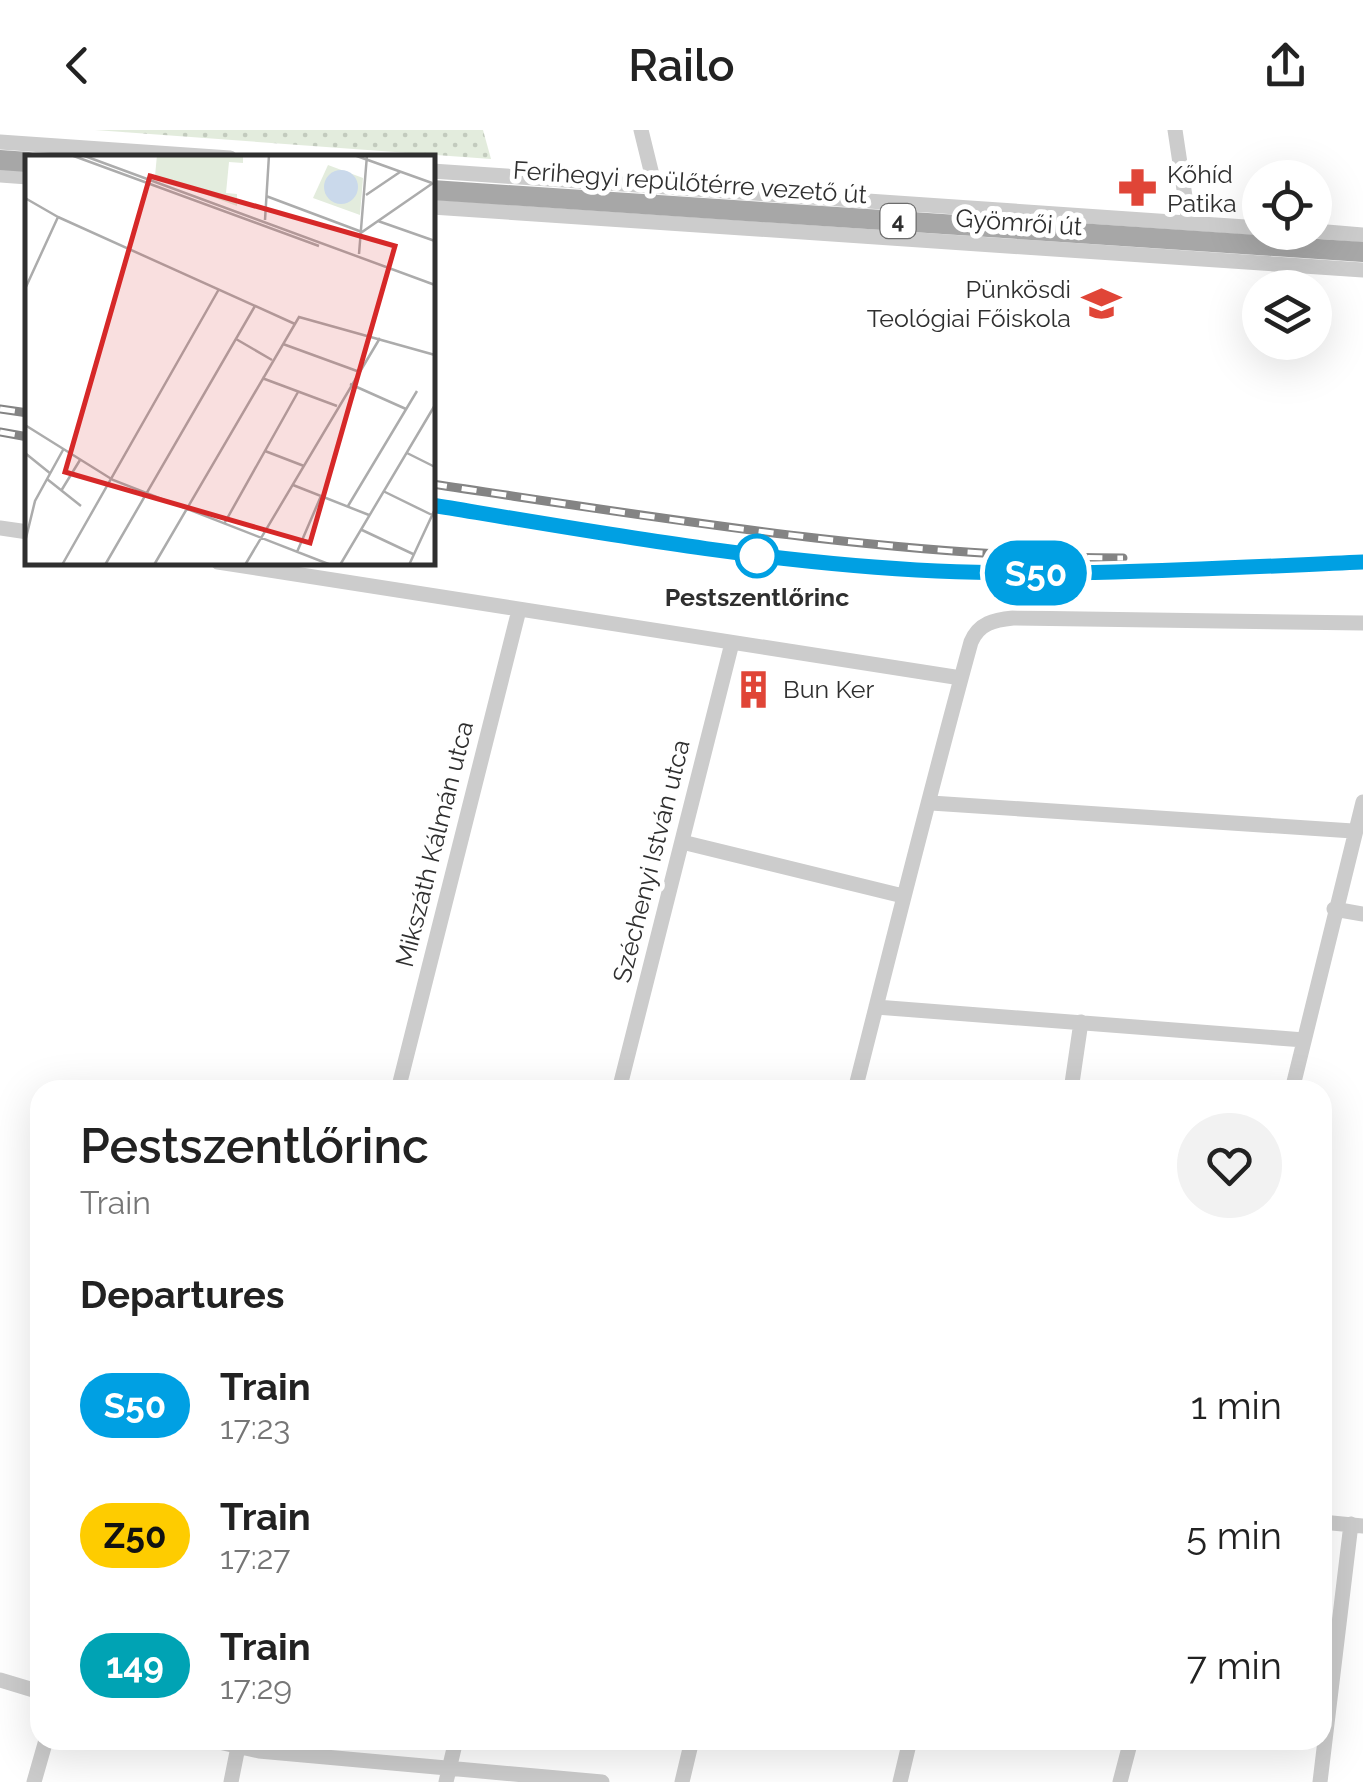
<!DOCTYPE html>
<html lang="en">
<head>
<meta charset="utf-8">
<style>
  :root { --surface:#fff; --page:#f2f2f2; --text:#222; --muted:#767676 }
  body { margin:0; font-family:Raleway,sans-serif; background:var(--page); color:var(--text); height:100vh; display:flex; flex-direction:column; font-size:38px; white-space:nowrap }
  * { box-sizing:border-box; margin:0 }
  p { font-size:32px; color:var(--muted) }
  .icon { flex:none; width:55px; height:55px; fill:none; stroke:currentColor; stroke-width:2; stroke-linecap:round; stroke-linejoin:round }
  .map { position:relative; flex:1; overflow:hidden }
  .drawer { position:absolute; left:30px; top:950px; width:1302px; height:670px; display:flex; flex-direction:column; background:var(--surface); border-radius:30px; box-shadow:0 10px 40px #0002 }
  .drawer>* { flex:none }
  .badge { padding:0 20px; border-radius:32px; font-size:35px; line-height:65px }
  .fabs { position:absolute; left:1242px; top:30px; display:grid; gap:20px }
  .fabs a { display:grid; place-items:center; width:90px; height:90px; border-radius:50%; background:var(--surface); box-shadow:0 10px 40px #0002; font-size:50px }
  .map>.badge { position:absolute; translate:-50% -50%; box-shadow:0 0 0 5px #fff }
  h2 { padding:0 50px; font-size:38px; line-height:90px }
  .round { display:grid; place-items:center; flex:none; width:105px; height:105px; border-radius:52px; background:var(--page) }
  .head { display:flex; align-items:center; justify-content:space-between; height:170px; padding:0 50px }
  h1 { font-size:48px; font-weight:600; line-height:75px }
  ul { padding:0; list-style:none }
  li { display:flex; align-items:center; gap:30px; height:130px; padding:0 50px }
  li div { flex:1 }
  li b { display:block; font-size:38px }
  li em { font-style:normal }
  li .badge { min-width:110px; font-weight:700; text-align:center }
  header { display:flex; justify-content:space-between; align-items:center; height:130px; padding:0 50px; background:var(--surface); font-size:45px; font-weight:600 }
  .map>svg:first-child { display:block }
</style>
</head>
<body>
<header><svg class="icon" aria-label="back" viewBox="0 0 24 24"><path d="M15 5l-7 7 7 7"/></svg>Railo<svg class="icon" aria-label="share" viewBox="0 0 24 24"><path d="M12 15V3M7 8l5-5 5 5M5 13v7h14v-7"/></svg></header>
<div class="map">
<svg width="1363" height="1652" viewBox="0 0 1363 1652">
  <defs>
    <pattern id="grass-dots" width="8" height="8" patternUnits="userSpaceOnUse" patternTransform="scale(2.5)"><rect width="8" height="8" fill="#e3ecdd"/><path d="M2 2h.1M6 6h.1" fill="none" stroke="#c3cbbe" stroke-width="1.8" stroke-linecap="round"/></pattern>
  </defs>
  <rect width="100%" height="100%" fill="#fff"/>
  <!-- grass -->
  <path fill="url(#grass-dots)" d="M95,0H483L491,29Z"/>
  <g fill="none" stroke-linecap="round" stroke-linejoin="round">
    <!-- minor -->
    <path stroke="#ccc" stroke-width="15" d="M641,0L655,57
      M1175,0L1189,93
      M0,12L230,28
      M432,41L1260,98
      M0,45L28,47
      M432,77L1363,140
      M1315,101L1363,105
      M0,398L28,402
      M218,432L961,548
      M931,673L1353,701
      M682,712L903,766
      M1334,779L1363,784
      M876,877L1304,910
      M398,960L519,480
      M619,960L732,513
      M855,960C893,810 930,661 971,512C979,493 994,490 1013,488L1363,493
      M1071,960L1081,892
      M1292,960L1363,672
      M1322,1392L1363,1396
      M0,1550L40,1562
      M210,1610L259,1621L602,1652
      M34,1652L46,1610
      M231,1652L239,1612
      M446,1652L456,1610
      M682,1652L692,1610
      M900,1652L910,1610
      M1120,1652L1131,1610
      M1320,1652L1351,1394"/>
    <!-- major -->
    <path stroke="#a7a7a7" stroke-width="20" d="M0,30L28,32
      M432,60L1363,122"/>
    <defs>
      <path id="rail" d="M0,279L28,283
        M0,302L28,307
        M432,354C662,388 891,427 1123,428
        M432,374C587,401 742,430 899,439C1054,448 1209,439 1363,432"/>
    </defs>
    <!-- rail casing -->
    <use href="#rail" stroke="#848484" stroke-width="9"/>
    <!-- rail -->
    <use href="#rail" stroke="#fff" stroke-width="5" stroke-dasharray="15" stroke-linecap="butt"/>
  </g>
  <g fill="none" stroke-linecap="round" stroke-linejoin="round">
    <defs>
      <path id="line" d="M432,375C600,403 767,433 937,441C1079,447 1221,438 1363,432"/>
    </defs>
    <!-- line casing -->
    <use href="#line" stroke="#fff" stroke-width="22"/>
    <!-- line -->
    <use href="#line" stroke="#00a0e3" stroke-width="15"/>
  </g>
  <!-- icons -->
  <defs>
    <symbol id="pharmacy-bare" viewBox="-9 -9 18 18"><path d="M-2-6h4v4h4v4h-4v4h-4v-4h-4v-4h4Z" fill="#e04537" stroke="#fff" stroke-width="2.5" paint-order="stroke"/></symbol>
    <symbol id="university-bare" viewBox="-9 -9 18 18"><path d="M0-5L7-2L0 1L-7-2ZM-4 1L0 2.5L4 1V4Q0 6-4 4Z" fill="#e04537" stroke="#fff" stroke-width="2.5" paint-order="stroke"/></symbol>
    <symbol id="building-bare" viewBox="-9 -9 18 18"><path d="M-4-6H4V6H1V3H-1V6H-4ZM-2.5-4.3h1.7v1.8h-1.7ZM.8-4.3h1.7v1.8H.8ZM-2.5-1h1.7V.8h-1.7ZM.8-1h1.7V.8H.8Z" fill="#e04537" stroke="#fff" stroke-width="2.5" paint-order="stroke"/></symbol>
  </defs>
  <g fill-rule="evenodd">
    <use href="#pharmacy-bare" x="1110" y="30" width="55" height="55"/>
    <use href="#university-bare" x="1074" y="146" width="55" height="55"/>
    <use href="#building-bare" x="726" y="532" width="55" height="55"/>
  </g>
  <!-- markers -->
  <circle fill="#fff" stroke="#00a0e3" stroke-width="5" cx="757" cy="426" r="20"/>
  <g text-anchor="middle" dominant-baseline="central" stroke-width="10" stroke-linejoin="round" paint-order="stroke">
    <!-- shield labels -->
    <rect fill="#fff" stroke="#6d6d6d" stroke-width="2.5" x="880.5" y="74" width="35" height="34" rx="8"/>
    <g font-size="22" font-weight="bold" fill="#2f2f2f">
      <text x="898" y="91">4</text>
    </g>
    <!-- poi labels -->
    <g font-size="25" fill="#2f2f2f" stroke="#fff" text-anchor="start">
      <text x="1167" y="44">Kőhíd<tspan x="1167" dy="29">Patika</tspan></text>
      <text x="1071" y="159" text-anchor="end">Pünkösdi<tspan x="1071" dy="29">Teológiai Főiskola</tspan></text>
      <text x="783" y="559">Bun Ker</text>
    </g>
    <!-- street labels -->
    <g font-size="25" fill="#2f2f2f" stroke="#fff">
      <text transform="translate(690 52) rotate(4)">Ferihegyi repülőtérre vezető út</text>
      <text transform="translate(1019 92) rotate(4)">Gyömrői út</text>
      <text transform="translate(434 714) rotate(-76)">Mikszáth Kálmán utca</text>
      <text transform="translate(651 731) rotate(-76)">Széchenyi István utca</text>
    </g>
    <!-- stop labels -->
    <g font-size="25" font-weight="bold" fill="#2f2f2f" stroke="#fff">
      <text x="757" y="467">Pestszentlőrinc</text>
    </g>
  </g>
  <!-- overview -->
  <g transform="translate(25 25)">
    <rect width="410" height="410" fill="#fff"/>
    <path d="M132,0H218V8L204,7L201,38L212,39V51L130,21Z" fill="#e3ecdd"/>
    <path d="M303,10L338,23L335,60L288,43Z" fill="#e3ecdd"/>
    <path d="M299 32a17 17 0 1 1 34 0a17 17 0 1 1-34 0Z" fill="#cad9eb"/>
    <path fill="none" stroke="#acacac" stroke-width="2.5" d="M46,0L294,91M57,0L410,130M329,0L407,28M341,40L375,17M241,41L337,77L408,28M0,43L33,62M33,62L270,169M240,65L244,0M353,66L410,86M334,99L342,0M0,134L33,62M211,184L247,205M258,189L332,216M237,223L312,251M325,229L381,254M0,270L88,325L306,410M240,296L279,311M0,298L26,319M382,298L410,312M22,324L56,351M268,330L344,360M36,336L55,305M358,336L407,360M323,351L392,236M199,369L273,237M337,375L388,399M0,387L10,346L38,295M272,397L296,341M37,410L194,134M80,410L230,151M129,410L274,162L410,200M220,410L355,183M315,410L410,250M384,410L410,354"/>
    <path fill="#d62828" fill-opacity="0.15" stroke="#d62828" stroke-width="5" d="M125,21L370,91L285,388L40,317Z"/>
    <rect width="410" height="410" fill="none" stroke="#2f2f2f" stroke-width="5"/>
  </g>
</svg>
<div class="fabs">
<a><svg class="icon" aria-label="locate" viewBox="0 0 24 24"><circle cx="12" cy="12" r="6"/><path d="M12 2v4M12 18v4M2 12h4M18 12h4"/></svg></a>
<a><svg class="icon" aria-label="layers" viewBox="0 0 24 24"><path d="M12 4l9 5-9 5-9-5zM3 14l9 5 9-5"/></svg></a>
</div>
<b class="badge" style="left:1036px;top:443px;background:#00a0e3;color:#fff">S50</b>
<section class="drawer">
<div class="head"><div><h1>Pestszentlőrinc</h1><p>Train</p></div><a class="round"><svg class="icon" aria-label="heart" viewBox="0 0 24 24"><path d="M12 20l-8-8c-3-5 5-10 8-4 3-6 11-1 8 4z"/></svg></a></div>
<h2>Departures</h2>
<ul>
<li><span class="badge" style="background:#00a0e3;color:#fff">S50</span><div><b>Train</b><p>17:23</p></div><em>1 min</em></li>
<li><span class="badge" style="background:#fecc00;color:#111">Z50</span><div><b>Train</b><p>17:27</p></div><em>5 min</em></li>
<li><span class="badge" style="background:#00a3b4;color:#fff">149</span><div><b>Train</b><p>17:29</p></div><em>7 min</em></li>
</ul>
</section>
</div>
</body>
</html>
